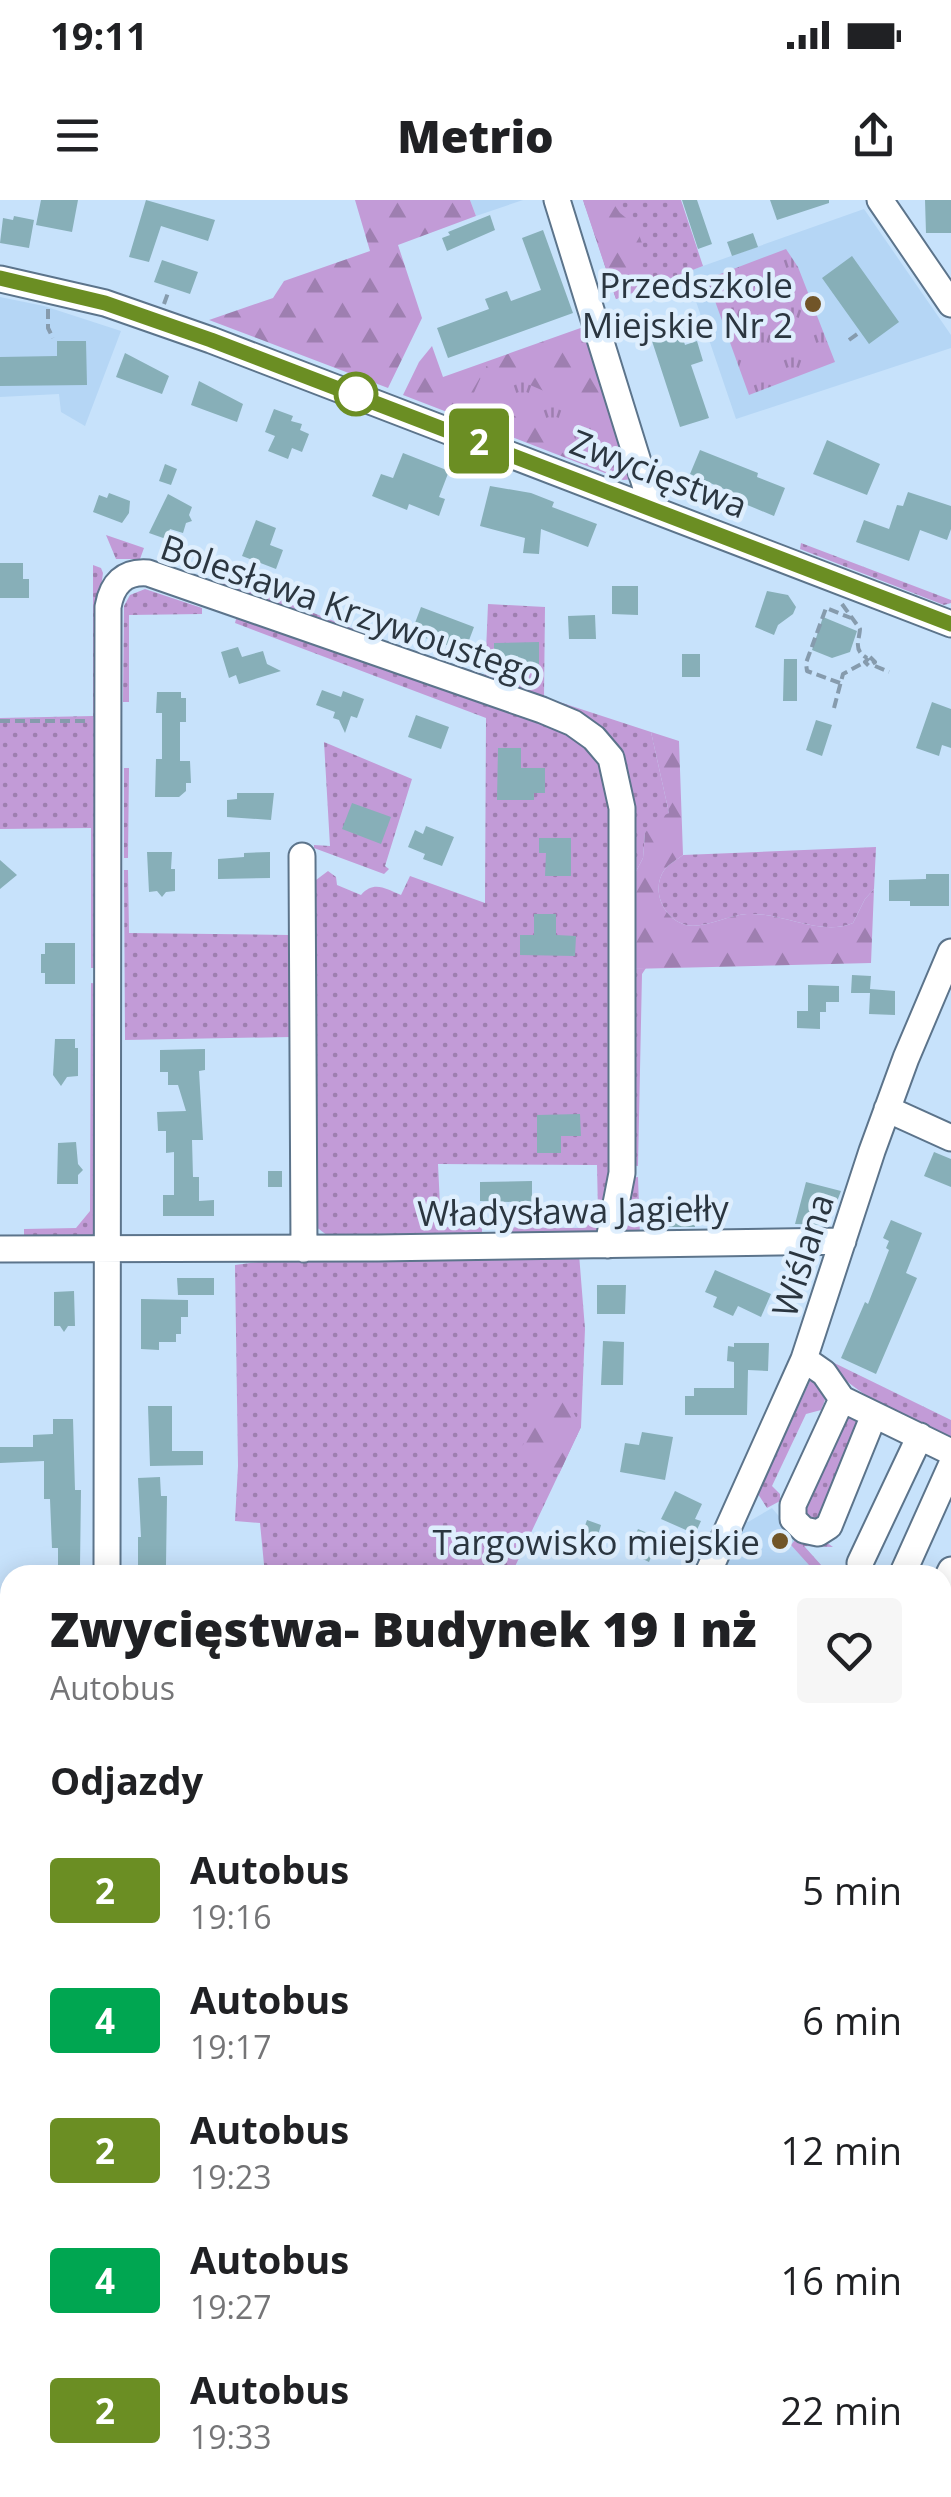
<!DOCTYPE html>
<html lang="pl">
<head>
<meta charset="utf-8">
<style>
  :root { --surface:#fff; --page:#f6f6f6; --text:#202124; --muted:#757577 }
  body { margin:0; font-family:"Open Sans",sans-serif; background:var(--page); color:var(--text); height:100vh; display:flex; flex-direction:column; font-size:38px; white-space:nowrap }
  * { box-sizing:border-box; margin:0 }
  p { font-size:32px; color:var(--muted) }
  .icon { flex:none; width:55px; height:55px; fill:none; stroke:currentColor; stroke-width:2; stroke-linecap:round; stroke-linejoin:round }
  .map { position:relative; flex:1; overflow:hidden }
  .sheet { position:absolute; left:0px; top:1365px; width:952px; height:932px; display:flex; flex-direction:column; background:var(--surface); border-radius:30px 30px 0 0; box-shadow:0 5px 25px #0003 }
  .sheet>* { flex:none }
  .badge { padding:0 20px; border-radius:8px; font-size:35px; line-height:65px }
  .map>.badge { position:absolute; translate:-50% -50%; box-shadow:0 0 0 5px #fff }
  h2 { padding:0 50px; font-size:38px; line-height:90px }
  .round { display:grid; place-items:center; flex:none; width:105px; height:105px; border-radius:10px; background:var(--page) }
  .head { display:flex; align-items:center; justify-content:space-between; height:170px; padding:0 50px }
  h1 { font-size:48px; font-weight:800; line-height:75px }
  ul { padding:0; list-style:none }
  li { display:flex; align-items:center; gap:30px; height:130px; padding:0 50px }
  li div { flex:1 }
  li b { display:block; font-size:38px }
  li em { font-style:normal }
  li .badge { min-width:110px; font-weight:700; text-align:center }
  .status { display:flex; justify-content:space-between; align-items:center; height:70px; padding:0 50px; background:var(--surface); direction:ltr }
  .status svg { height:28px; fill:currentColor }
  header { display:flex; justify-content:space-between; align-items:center; height:130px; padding:0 50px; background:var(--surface); font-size:45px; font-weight:800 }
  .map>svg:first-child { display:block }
</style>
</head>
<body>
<div class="status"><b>19:11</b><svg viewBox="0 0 49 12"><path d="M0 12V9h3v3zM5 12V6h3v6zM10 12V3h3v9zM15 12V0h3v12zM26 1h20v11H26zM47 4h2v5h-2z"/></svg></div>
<header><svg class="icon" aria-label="menu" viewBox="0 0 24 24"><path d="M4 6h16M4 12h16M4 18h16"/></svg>Metrio<svg class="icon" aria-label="share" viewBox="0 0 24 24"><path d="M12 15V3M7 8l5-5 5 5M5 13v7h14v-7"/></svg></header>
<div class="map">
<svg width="951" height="2297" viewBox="0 0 951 2297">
  <defs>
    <pattern id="grass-dots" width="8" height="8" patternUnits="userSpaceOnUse" patternTransform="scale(2.5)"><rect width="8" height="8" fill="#c29bd7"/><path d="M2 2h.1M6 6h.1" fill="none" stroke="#9e7fb0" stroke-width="1.8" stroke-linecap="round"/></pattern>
    <pattern id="forest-firs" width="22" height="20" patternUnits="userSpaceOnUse" patternTransform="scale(2.5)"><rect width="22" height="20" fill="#c29bd7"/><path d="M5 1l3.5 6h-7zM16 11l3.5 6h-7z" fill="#9e7fb0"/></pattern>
    <pattern id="park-tufts" width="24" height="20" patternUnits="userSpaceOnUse" patternTransform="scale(2.5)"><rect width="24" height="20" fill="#c29bd7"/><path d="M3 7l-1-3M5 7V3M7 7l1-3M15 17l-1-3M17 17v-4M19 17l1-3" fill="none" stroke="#9e7fb0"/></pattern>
  </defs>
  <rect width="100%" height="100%" fill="#c7e2fb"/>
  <!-- built -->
  <path fill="#b5d6f5" d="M470,0H523L476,16Z
    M864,9L951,135V148L736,219L686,72Z
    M0,97L44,106L121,131L85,226L61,212L59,194L0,197Z
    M772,1308L799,1340L833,1347L804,1346L830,1375H721L744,1320L748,1322Z
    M942,1500L951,1507V1935L943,1943Z
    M751,2288H899L908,2297H740Z"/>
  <!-- grass -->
  <path fill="url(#grass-dots)" d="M583,0H681L703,66L616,99Z
    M106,335L144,348L140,359H116Z
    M801,343L951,400V403L944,405L800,349Z
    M93,365L101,368L103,373L98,410L100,768H91V628L0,629V518L93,516Z
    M217,375L397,446L485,475L488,404L545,407L544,497L651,532L669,613L645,633L643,658L628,687L608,543L214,385Z
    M145,389L202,408V414L129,415V502H123L124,406L130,395Z
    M238,411L581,534L613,580L616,961L599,1033L497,1036V1027L583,1028L598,1013L597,965L438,964L441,1027H482V1036H328L315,1026L312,683L328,671L336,677L337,685L361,695C374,680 386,689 401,695L410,676L485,703L486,518L235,423Z
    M324,542L412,579L385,666L389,669L384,674L314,648V645L330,646Z
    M124,568H129L128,658H124Z
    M876,647L874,689L865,699L853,723C821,737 783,712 747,714C728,715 704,729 686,725C663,719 650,689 665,669C669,664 678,659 683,655Z
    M124,670H128L129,733L289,735L290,837L125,840Z
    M646,768L642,774L638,966L630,965L629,769Z
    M91,783L100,784L95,1034L89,1039L0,1041V1035H24V1029L76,1028L90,1011Z
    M638,977L640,1036L619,1033L631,978Z
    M579,1054L585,1129L581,1227L511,1375H265L260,1323L235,1321L238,1266L235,1065L282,1059Z
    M822,1157L951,1220V1241C905,1218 856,1197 822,1157Z
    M810,1181L819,1185L825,1200L821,1210L806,1214L772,1286L780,1294V1301L767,1308L758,1294Z
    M846,1215L861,1219L818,1325L799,1314Z
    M795,1340L826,1342L833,1347L804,1346L830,1375H818L791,1345Z
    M127,2288H247L243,2297H128Z"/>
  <!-- forest -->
  <path fill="url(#forest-firs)" d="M355,0H470L476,16L398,45L422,118L388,188L209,120L273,98L284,81L370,51Z
    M583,0H611L620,13L636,26L644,49L638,68L643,89L616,99Z
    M589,125L634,279L623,280L403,195L419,162L432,146L443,177Z
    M651,532L679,541L683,655C678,659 669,664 665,669C650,689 663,719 686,725C704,729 728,715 747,714C783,712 821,737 853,723L865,699L874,689L871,763L629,769L628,687L643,658L645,633L656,619L669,613Z
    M547,1198L567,1200L581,1227L559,1274L535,1272L522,1250L530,1213Z"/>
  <!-- park -->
  <path fill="url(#park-tufts)" d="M786,49L798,67L835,162L749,195L707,79Z
    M486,166L588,210L574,242L472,197Z
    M760,2288H850L840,2297H766L758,2289Z"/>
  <!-- building -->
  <path fill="#87afb8" d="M41,0H78L72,32L36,25Z
    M146,0L215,20L208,41L161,26L149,62L129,57Z
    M682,0H697L712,44L698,49Z
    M770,0H829V3L777,20Z
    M925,0H951V33H926Z
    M490,15L495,30L447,51L442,38L450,35L448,32Z
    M14,16L34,20L29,48L0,43L3,18L13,20Z
    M543,30L573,113L448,158L437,128L489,109L485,99L507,91L511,101L541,90L522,38Z
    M753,33L758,47L732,56L727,42Z
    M852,56L899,122L869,144L822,78Z
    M162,60L198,72L190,94L154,82Z
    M681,132L685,145L697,141L703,161L691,165L709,218L680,227L652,141Z
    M57,141H86L87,185L0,186V157L57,156Z
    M125,153L169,176L162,194L116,177Z
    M199,181L243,204L237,222L191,205Z
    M274,209L293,216L291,221L302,224L300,230L309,234L302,252L292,248L288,259L268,251L275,236L265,232Z
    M827,240L880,264L867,295L813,274Z
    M700,250L758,273L757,277L785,288L774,316L740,302L742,297L690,274Z
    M403,253L449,271L439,297L445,299L439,316L409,304L407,310L372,296L381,274L393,278Z
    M165,264L177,269L171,285L159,281Z
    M490,286L531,293L554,302L552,307L597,324L588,347L541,329L539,354L523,353L525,338L480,326Z
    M908,292L951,306V329L947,340L920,330L909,361L856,342L864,320L889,329L897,305L903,306Z
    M109,293L130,301L129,313L122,323L93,312L99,295L107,298Z
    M168,294L192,307L189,315L192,321L186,323L183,333L170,329L166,339L149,333Z
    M256,320L276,328L270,345L283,350L276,369L242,356Z
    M0,363H23V379H29V398H0Z
    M612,386H638V415L612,414Z
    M767,391L788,395L796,407L793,414L778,425L774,435L755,427Z
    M421,407L474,427L465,451L419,436L412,431Z
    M595,415L596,439H569L568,416Z
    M823,417L857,431L850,452L832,458L812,450Z
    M539,442V469L494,468V443Z
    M238,447L242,457L263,451L267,464L281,471L239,484L236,475L229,478L221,452Z
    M682,454H700V477H682Z
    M784,459H797V501H783Z
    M322,490L341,497L343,491L364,499L357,518L351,516L345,533L339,520L333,518L335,512L316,505Z
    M157,492H181V498H186V522H180V561H190L191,583H186V591L179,597H155L156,559H162V513H156Z
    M932,502L951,509V548L942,545L939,556L916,548Z
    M416,515L449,527L441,549L408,537Z
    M816,520L832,525L822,556L806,550Z
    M498,548H521V568H545V593H534V600H497Z
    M237,593H274L271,620L227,617V600L237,599Z
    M352,603L391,617L381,644L342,629Z
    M426,626L454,637L442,666L423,659L425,654L408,647L415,630L423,634Z
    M539,638H571V676H545L546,653H539Z
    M147,652H172L171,669H175V691L166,692L162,697L157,691L149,692Z
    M270,652V678L218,679V659L244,657V653Z
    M0,660L17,675L0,689Z
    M926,674H949V706H910V701H889V680L926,679Z
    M534,714H556V735L576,736L575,756L520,755V735H534Z
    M45,743H75V784H45V773H41V754H45Z
    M852,775L871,776L870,789L895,791V815L869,814L870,793H851Z
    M808,785L839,786V802H826V812H820V829L797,828V811H808Z
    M55,839H75V848H78V876L67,877L61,886L53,875Z
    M205,849V870L199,871L203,940H192L193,977H199V1001L214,1000V1016H163V995H174V952L166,953V931H158L157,912L186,911L178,885H168V872H160V850Z
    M580,914L581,936H561V953H537V915Z
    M76,942L78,964L83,970L78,975V984H57L58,943Z
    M934,952L951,959V987L924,976Z
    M268,971H282V987H268Z
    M532,981V1002L527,1003L526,1008H513V1002L480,1001V982Z
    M806,982L841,991L828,1025L795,1024Z
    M669,1018H695V1027H669Z
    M891,1020L922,1033L906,1073L917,1078L876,1174L841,1158L865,1102L868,1104L889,1050L886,1048L889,1041L883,1038Z
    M715,1070L771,1094L761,1117L738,1106L733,1116L713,1107L717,1097L705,1092Z
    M177,1078H214V1095H178Z
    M597,1085H626L625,1114H597Z
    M74,1091L75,1126H68L64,1132L60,1126H54V1092Z
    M141,1099L188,1100V1117H181V1134H176V1142H159V1150L141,1149Z
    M603,1141L624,1142L623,1185H601Z
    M734,1143H769L768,1171L748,1170L747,1215H685V1196H694V1188H734V1162L727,1161L728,1146L734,1147Z
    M148,1206H172V1251H203V1265L150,1266Z
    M53,1219H73L75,1290H81L80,1366H58V1348H52L50,1299H44V1261L0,1263V1247H33V1235L53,1234Z
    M642,1232L673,1237L665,1280L620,1272L625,1243L639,1245Z
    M160,1277L161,1296H167L166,1365H138V1337H141L138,1278Z
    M675,1291L702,1304L695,1319L701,1321L695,1334L661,1319Z
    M587,1320L601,1325L596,1342L581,1337Z
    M638,1329L659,1338L649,1362L628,1352Z"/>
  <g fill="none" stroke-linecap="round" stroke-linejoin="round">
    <defs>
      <path id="minor" d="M557,0L648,294L643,305
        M880,0L951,104
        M0,79L105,103L211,140L951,424
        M302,656L304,1049
        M887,909L951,938
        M0,1049L378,1048L843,1041
        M804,1159L824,1173L842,1199L951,1252
        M842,1199L793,1305V1319L804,1330L818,1333L829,1326L874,1215
        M860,1363L920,1236
        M107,1375L108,407C112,384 124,371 148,373L542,510L573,523L594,538L611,558L622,608V973L608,1045
        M707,1375L804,1159L872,951L906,858L951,752
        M902,1375L951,1266
        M942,1388L951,1370
        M942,1452L951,1461
        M0,1667H10
        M942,1720L951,1712
        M951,1828L945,1840L951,1851
        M942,1973L951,1965
        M951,2013V2024
        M942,2069L951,2078
        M121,2288V2297
        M260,2297L264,2288
        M597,2297L607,2288"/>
    </defs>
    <!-- minor casing -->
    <use href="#minor" stroke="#5c748b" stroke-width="29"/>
    <!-- path -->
    <path stroke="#869bad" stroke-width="4" stroke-dasharray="10 5" stroke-linecap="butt" d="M164,104L169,90
      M48,109V128L53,138
      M849,140L860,132
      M842,404L860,429C859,442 853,450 867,458
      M870,457L875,462L869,466L865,462Z
      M875,466L889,472
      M840,483L807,471L806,463L826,408L851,418
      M834,508L843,474L865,462
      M0,521H87"/>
    <!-- minor -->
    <use href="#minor" stroke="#fff" stroke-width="25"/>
  </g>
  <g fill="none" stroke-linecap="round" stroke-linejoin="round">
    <defs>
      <path id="line" d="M0,78L105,103L211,140L951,424"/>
    </defs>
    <!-- line casing -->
    <use href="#line" stroke="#fff" stroke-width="22"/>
    <!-- line -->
    <use href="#line" stroke="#6b8e23" stroke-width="15"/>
  </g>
  <!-- markers -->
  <g fill="#715528" stroke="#deeefd" stroke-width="4">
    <circle cx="813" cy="104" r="10"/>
    <circle cx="780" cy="1341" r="10"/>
  </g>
  <circle fill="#fff" stroke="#6b8e23" stroke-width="5" cx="356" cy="194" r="20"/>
  <g text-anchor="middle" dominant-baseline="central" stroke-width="9" stroke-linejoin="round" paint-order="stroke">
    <!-- poi labels -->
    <g font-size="35" fill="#2b3640" stroke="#deeefd" text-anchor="end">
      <text x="793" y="84">Przedszkole<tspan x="793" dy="40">Miejskie Nr 2</tspan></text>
      <text x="760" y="1341">Targowisko miejskie</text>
    </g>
    <!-- street labels -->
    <g font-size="35" fill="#2b3640" stroke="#deeefd">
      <text transform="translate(659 273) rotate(21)">Zwycięstwa</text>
      <text transform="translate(352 410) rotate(19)">Bolesława Krzywoustego</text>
      <text transform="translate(573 1010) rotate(-1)">Władysława Jagiełły</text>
      <text transform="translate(802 1055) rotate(-72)">Wiślana</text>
    </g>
  </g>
</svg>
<b class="badge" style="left:479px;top:241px;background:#6b8e23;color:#fff">2</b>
<section class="sheet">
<div class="head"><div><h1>Zwycięstwa- Budynek 19 I nż</h1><p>Autobus</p></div><a class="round"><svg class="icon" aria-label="heart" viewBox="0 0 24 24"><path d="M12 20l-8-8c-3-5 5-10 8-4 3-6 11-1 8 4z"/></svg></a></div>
<h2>Odjazdy</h2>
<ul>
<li><span class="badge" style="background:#6b8e23;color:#fff">2</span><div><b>Autobus</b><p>19:16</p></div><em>5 min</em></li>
<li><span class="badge" style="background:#00a651;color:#fff">4</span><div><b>Autobus</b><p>19:17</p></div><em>6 min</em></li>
<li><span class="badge" style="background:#6b8e23;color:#fff">2</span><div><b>Autobus</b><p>19:23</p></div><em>12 min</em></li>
<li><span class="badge" style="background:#00a651;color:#fff">4</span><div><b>Autobus</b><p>19:27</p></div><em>16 min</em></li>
<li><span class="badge" style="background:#6b8e23;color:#fff">2</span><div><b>Autobus</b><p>19:33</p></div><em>22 min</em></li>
</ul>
</section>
</div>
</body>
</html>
